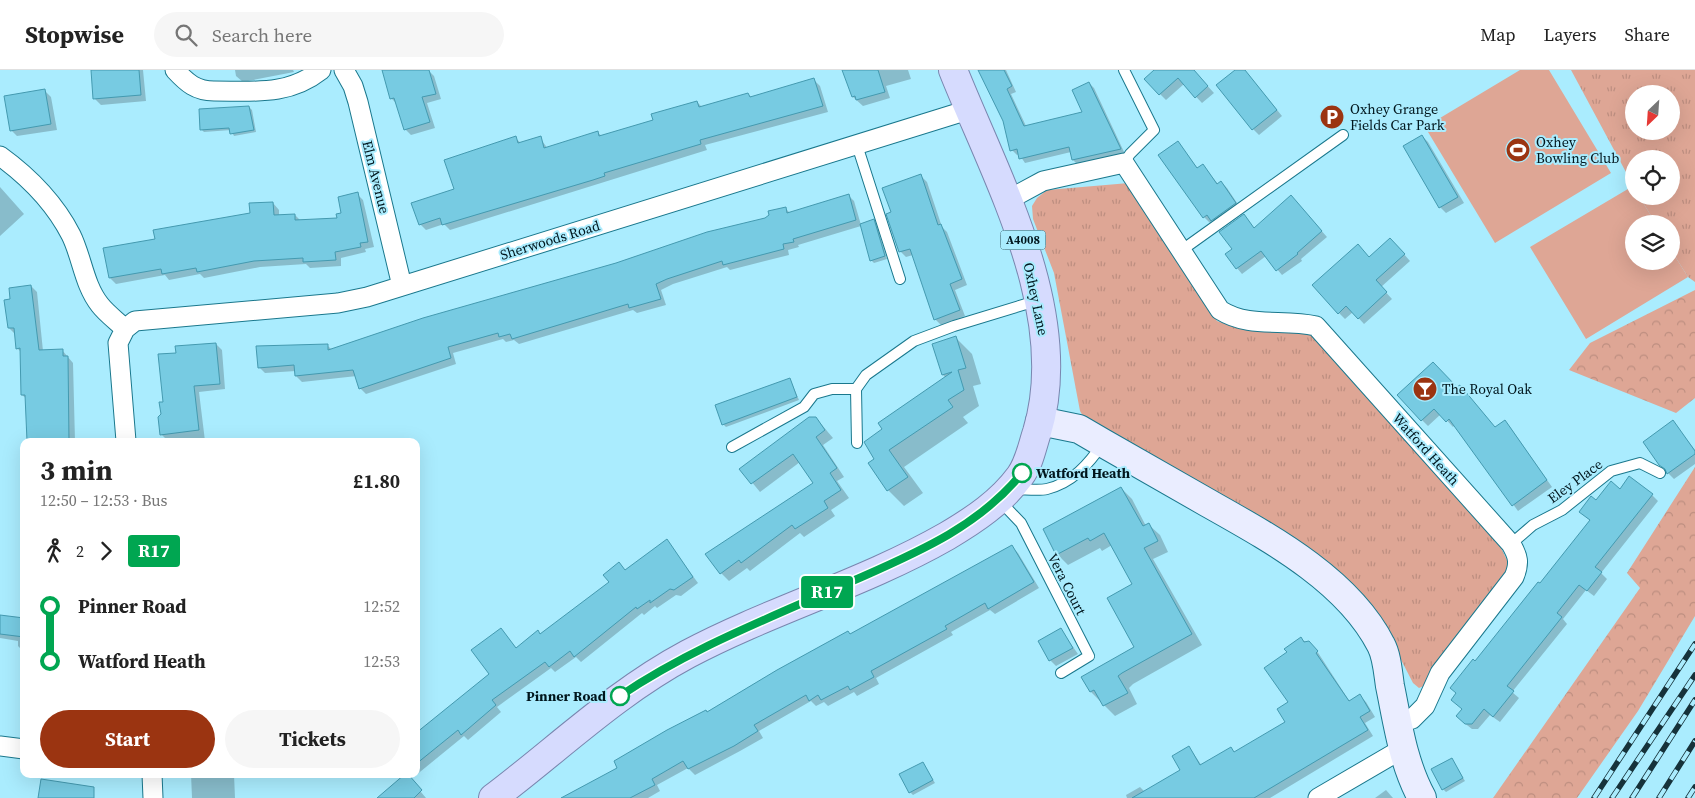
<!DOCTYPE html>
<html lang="en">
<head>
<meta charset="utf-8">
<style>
  :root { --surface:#fff; --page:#f6f6f6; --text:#222; --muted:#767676; --line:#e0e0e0; --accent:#9b3411 }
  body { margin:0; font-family:"Source Serif 4",serif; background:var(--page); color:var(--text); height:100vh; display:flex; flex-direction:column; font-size:19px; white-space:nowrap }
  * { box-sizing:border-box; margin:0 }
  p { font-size:16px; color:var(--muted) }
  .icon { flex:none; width:28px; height:28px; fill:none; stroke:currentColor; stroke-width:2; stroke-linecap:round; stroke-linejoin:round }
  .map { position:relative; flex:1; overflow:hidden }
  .drawer { position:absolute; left:20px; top:368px; width:400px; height:340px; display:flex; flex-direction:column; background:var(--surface); border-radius:10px; box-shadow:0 5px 20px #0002 }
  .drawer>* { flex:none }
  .badge { padding:0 10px; border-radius:4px; font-size:18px; line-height:32px }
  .needle { width:32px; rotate:205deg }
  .tools { position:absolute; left:1625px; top:15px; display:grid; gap:10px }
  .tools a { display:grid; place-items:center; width:55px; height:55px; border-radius:50%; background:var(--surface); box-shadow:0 5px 20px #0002; font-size:25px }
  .map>.badge { position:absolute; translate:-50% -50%; box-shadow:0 0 0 2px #fff }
  .legs { display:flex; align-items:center; gap:8px; height:55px; padding:0 20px; font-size:16px }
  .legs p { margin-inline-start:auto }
  .headline { display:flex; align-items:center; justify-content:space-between; height:85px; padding:0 20px }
  h1 { font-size:28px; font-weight:700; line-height:38px }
  .cta { display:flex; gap:10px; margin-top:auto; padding:10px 20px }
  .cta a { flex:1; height:58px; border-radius:30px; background:var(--accent); color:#fff; font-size:20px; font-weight:700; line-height:58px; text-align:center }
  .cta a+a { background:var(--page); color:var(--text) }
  ul { padding:0 20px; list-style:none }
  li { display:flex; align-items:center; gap:18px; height:55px; font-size:19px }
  li i { display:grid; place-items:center; width:8px; height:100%; margin:0 6px; background:currentColor }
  li i::after { content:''; width:12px; height:12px; margin:-6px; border:4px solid; border-radius:50%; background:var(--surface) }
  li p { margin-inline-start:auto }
  li:first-child i { background:linear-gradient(#0000 50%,currentColor 0) }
  li:last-child i { background:linear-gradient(currentColor 50%,#0000 0) }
  header { display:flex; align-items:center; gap:30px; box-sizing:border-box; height:70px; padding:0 25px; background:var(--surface); border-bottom:1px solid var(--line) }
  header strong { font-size:24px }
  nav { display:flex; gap:28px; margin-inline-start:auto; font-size:18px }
  .search { width:350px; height:45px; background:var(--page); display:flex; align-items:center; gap:12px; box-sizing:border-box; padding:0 18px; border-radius:28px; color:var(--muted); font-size:19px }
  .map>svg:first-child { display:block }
</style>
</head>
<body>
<header>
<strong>Stopwise</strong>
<div class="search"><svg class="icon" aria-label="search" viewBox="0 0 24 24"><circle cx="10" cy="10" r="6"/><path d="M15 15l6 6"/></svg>Search here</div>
<nav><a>Map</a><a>Layers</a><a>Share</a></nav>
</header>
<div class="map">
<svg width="1695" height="728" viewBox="0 0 1695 728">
  <defs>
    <pattern id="grass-tufts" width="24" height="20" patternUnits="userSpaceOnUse" patternTransform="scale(1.25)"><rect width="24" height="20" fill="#dea695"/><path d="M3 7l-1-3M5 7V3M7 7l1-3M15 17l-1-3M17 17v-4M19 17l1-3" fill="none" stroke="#bd8e80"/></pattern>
    <pattern id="forest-crowns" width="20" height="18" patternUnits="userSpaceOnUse" patternTransform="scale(1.25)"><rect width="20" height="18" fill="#dea695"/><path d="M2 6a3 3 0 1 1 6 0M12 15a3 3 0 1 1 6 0" fill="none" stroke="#bd8e80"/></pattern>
  </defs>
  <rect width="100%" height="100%" fill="#aaecfe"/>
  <!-- grass -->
  <path fill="url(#grass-tufts)" fill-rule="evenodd" d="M1571,0H1695V212L1688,207L1671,180V154H1656L1639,126H1671V89H1634V117ZM1634,24H1671V61H1634Z
    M1129,113L1217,251L1235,257L1311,259L1497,470L1511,498L1426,615L1419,618L1413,613L1379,547L1328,496L1253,442L1147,389L1084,348L1080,341L1054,203L1033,149L1032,136L1037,128L1047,120Z"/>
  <!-- forest -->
  <path fill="url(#forest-crowns)" d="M1695,220V328L1676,343L1569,300L1590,273Z
    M1695,397V546L1638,641L1577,728H1493L1640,518L1627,503Z"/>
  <!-- pitch -->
  <path fill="#dea695" d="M1520,0H1549L1611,103L1495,173L1425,57Z
    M1633,116L1634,126H1639L1656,154H1634V191H1671V180L1688,207L1586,269L1530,177Z"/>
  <!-- shadow -->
  <path fill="#0003" d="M93,0H143L146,31L101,35L95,29Z
    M235,0H293L294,2L243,12L236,6Z
    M383,0H428L434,6L441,29L427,33L435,58L411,65L405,59L397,34L391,28Z
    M844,0H908L911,9L886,16L890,28L863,36L853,27Z
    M980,0H1006L1016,22L1011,24L1026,56L1084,43L1089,13L1094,18L1125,84L1078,95L1073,90L1071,82L1025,93L1019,84L1017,85L1012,80L1004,51Z
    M1156,0H1193L1214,23L1202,33L1184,14L1166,30L1160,24Z
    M1237,0H1244L1247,3L1282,46L1259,65L1253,59Z
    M814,10L820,16L828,42L705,75L707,80L450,160L444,154L426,160L420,154L515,68L521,73L540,68L548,79L598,63L602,66L654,51L697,32L703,38L748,24L752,28Z
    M45,21L51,27L57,60L17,66L11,60Z
    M249,37L252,40L256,62L234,66L231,60L204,62L201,59Z
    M1422,66L1428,72L1464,133L1446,143L1440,137Z
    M1177,72L1198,99L1203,96L1218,114L1221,112L1227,118L1241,139L1218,156L1213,150L1210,153L1204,147Z
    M921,106L927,112L942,157L947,162L967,215L955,220L965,246L941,255L935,249L913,185L906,187L900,181L892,143Z
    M0,117L24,144L0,166Z
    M357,124L363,130L374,177L365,179L366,182L341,188V196L310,198L306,194L260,197L204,208L200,204L169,210L165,205L116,214L110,208L105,179L156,170L251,144L273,133L279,140V146L295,145L301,151L338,150Z
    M848,125L854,131L861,155L873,150L876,153L887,189L874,193L871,190L861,156L798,175L799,177L788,180L789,185L730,200L727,197L673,214L661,220L666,235L637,243L633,240L519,274L514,270L506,272L503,269L453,283L456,294L366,324L360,318L357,306L302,312L296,306V301L265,303L259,297L327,275L332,280L765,149L785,138L790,143Z
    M1296,132L1327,167L1301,189L1302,191L1282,205L1266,186L1242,204L1237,198L1233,179L1244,146L1255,159Z
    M1396,175L1410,191L1381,217L1392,229L1364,254L1353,242L1345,249L1339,243Z
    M31,216L37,222L43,281L62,280L73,293L75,371H28L27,329L22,325L21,282L17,278L15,264L9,258L12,230Z
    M956,268L972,284L981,314L973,316L979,336L963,347L968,353L904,397L923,423L904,436L888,420L876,389L884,359L946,308L943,305Z
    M216,274L222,280L225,319L199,322L205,371L167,370L161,364L162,345L177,284Z
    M1433,294L1495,358L1505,352L1510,357L1552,417L1518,441L1455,355L1453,357L1441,344L1428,356L1422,350Z
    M790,309L799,330L726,357L723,354Z
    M816,348L833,368L823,375L844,407L837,411L849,428L831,440L835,446L804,467L800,463L750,501L747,498L729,511L721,503L814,414L800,392L760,422L741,399Z
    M1673,352L1695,380V394L1674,409L1668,403Z
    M1121,418L1132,429L1146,456L1149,455L1160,465L1168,482L1153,489L1202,575L1133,614L1129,618L1137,634L1115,646L1091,622L1136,577L1133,515L1112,475L1102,481L1100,478L1068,495L1057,484Z
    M1620,420L1652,425L1658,431L1601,503L1607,509L1594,526L1586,520L1563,549L1567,554L1512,622L1519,628L1500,652L1490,645L1478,659H1472L1463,652V639L1475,593L1591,451L1587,448L1596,431Z
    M23,447H24V491L22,490Z
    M667,471L698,513L681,526L676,525L657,538L655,536L644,545L642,543L581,592L576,587L555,602L551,598L497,637L501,642L468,670L464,666L415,706L412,704H416V654L421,660L490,604L501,560L517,579L541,565L611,512L619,494L626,501Z
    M1012,477L1018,483L1039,518L995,544L990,540L951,562L953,565L876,608L879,614L857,626L854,622L828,636L824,632L816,636L811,631L759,661L763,668L740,681L695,705L688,698L657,715L660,721L648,728H566L565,726L619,698L707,643Z
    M0,546L24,549V582L18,576V571L0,568Z
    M1061,560L1078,584L1056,596L1050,590Z
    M1301,569L1315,578L1350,632L1360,626L1366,632L1375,647L1365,653L1373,666L1270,728H1127L1126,725L1140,717L1145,722L1182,700L1189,677L1202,696L1231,679L1235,683L1287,652L1290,632L1288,583Z
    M1452,689L1465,711L1446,722L1443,719Z
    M923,693L935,713L913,725L910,722Z
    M191,704H234L235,728H192Z
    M406,704L426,728H379Z
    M1386,720L1393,728H1375Z"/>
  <!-- building -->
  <path fill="#77cbe2" stroke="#449ab0" d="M91,0H139L141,25L93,29Z
    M382,0H429L436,24L422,27L430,52L404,60L394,28L390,29Z
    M842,0H878L885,22L856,30L855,26L852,27Z
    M978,0H1004L1012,16L1007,19L1024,56L1082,42L1072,20L1089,12L1121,79L1072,90L1069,77L1019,89L1017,79L1010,81L1003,51Z
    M1154,0H1194L1208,16L1195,28L1178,8L1159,25L1144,9Z
    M1235,0H1245L1277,40L1252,60L1216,15Z
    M814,8L823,36L700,70L701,74L604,103L605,106L593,110L442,155L440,148L419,155L411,133L454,119L444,90L516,66L518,73L541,66L544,78L598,61L599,66L653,50L651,44L697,31L699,37L748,23L750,27Z
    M45,19L51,54L10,61L4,26Z
    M249,36L254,60L230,64L229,58L200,60L199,39Z
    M1422,65L1458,127L1439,138L1403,76Z
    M1178,71L1197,98L1203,94L1217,114L1221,111L1236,133L1211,151L1207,145L1203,148L1158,85Z
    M921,104L938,155L941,154L962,209L950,214L960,240L934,250L910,179L899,182L886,144L891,142L882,118Z
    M358,122L368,172L360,173L361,177L335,182L336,190L303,192V188L254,191L197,202L196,198L162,204L161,199L109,208L103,178L155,169L153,160L250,143L249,133L273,132L274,145L295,144V150L337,148L336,144L341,143L338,127Z
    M849,124L856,150L793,169L794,172L783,174L784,179L723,195L722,191L667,209L656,214L661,229L629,238L628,234L512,269L510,264L499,267L498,263L448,277L451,288L359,319L353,300L295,306L294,295L258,298L256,276L328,274V280L423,248L616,193L707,162L765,148L769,145L768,141L786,137L787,143Z
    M1291,125L1322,161L1297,183L1298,184L1276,201L1261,181L1236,199L1225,184L1232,179L1219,162L1244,144L1254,158Z
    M874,149L885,186L870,191L860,154Z
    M1390,168L1405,184L1376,210L1387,222L1358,249L1346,236L1338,244L1312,215L1358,174L1369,187Z
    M31,215L39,280L63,279V286H68L69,371H27L25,325H21L20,278L16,279L14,258H8L4,230L10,229L9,218Z
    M956,266L966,298L958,300L964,320L948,330L953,337L889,380L908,407L887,421L868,393L874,389L864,372L882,359L878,353L952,302L942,305L932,274Z
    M216,273L220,314L194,316L199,360L160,365L158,347L161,344L159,332H163L158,284L176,283L175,276Z
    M1433,292L1457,317L1460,315L1495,357L1505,350L1547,410L1512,436L1449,349L1446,352L1434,339L1421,351L1397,325Z
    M790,308L797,327L722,355L715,335Z
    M809,347H816L825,360L816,367L837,398L830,403L841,420L824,431L828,438L795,459L792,455L741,493L739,490L720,504L705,484L813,413L793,384L751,414L739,399Z
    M1673,350L1695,381V384L1667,404L1665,399L1659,395L1643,372Z
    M1629,406L1653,424L1595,497L1602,502L1587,521L1579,515L1557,543L1562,547L1507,616L1514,621L1493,647L1484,639L1472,654H1465L1456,646L1462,639L1451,630L1456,623L1450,618L1473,589L1475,591L1538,512L1540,513L1590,450L1579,442L1591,426L1596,430L1611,411L1620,419Z
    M1121,417L1143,456L1149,453L1158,471L1144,478L1192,564L1122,603L1118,606L1128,623L1103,636L1094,620L1090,622L1081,607L1134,577L1107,528L1132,514L1104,463L1090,471L1088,468L1056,485L1043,459Z
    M667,469L693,507L674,520L670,519L650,533V530L637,539L636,537L574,587L570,581L549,597L545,592L492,630L496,635L461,665L458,660L416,694V663L489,604L471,580L501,558L516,578L538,560L540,564L609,512L603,505L619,492L625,500Z
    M1012,475L1034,512L988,539L985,533L945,556L947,559L871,601L874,607L850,620L848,616L821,630L818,625L809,631L806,625L754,655L758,661L734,676L688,699L683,691L652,709L655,715L630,728H561L617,698L614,691L667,660L706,640L707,642L777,600L848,561L850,564Z
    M0,545L24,548V567L0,564Z
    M1061,558L1073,578L1049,591L1038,571Z
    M1301,567L1304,572L1309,571L1318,581L1316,583L1349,631L1360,624L1370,641L1360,647L1368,660L1254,728H1132L1180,700L1172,686L1189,676L1200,695L1231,677L1234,682L1285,652L1277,639L1288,632L1264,598L1287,582L1284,579Z
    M1452,688L1463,708L1442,720L1431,699Z
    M923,692L933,710L909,723L899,704Z
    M405,704H408L422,720L414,728H377Z
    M41,709L94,717V728H38Z"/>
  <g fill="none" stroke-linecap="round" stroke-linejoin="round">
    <defs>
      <path id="lane" d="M857,75L900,209
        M1124,93L1130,84L1154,60L1124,0
        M1182,180L1343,65
        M857,373L856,319L866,305L914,271L954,256L1036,231
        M732,377L804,337L814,324L832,319H856
        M1015,419C1025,419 1038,421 1047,419C1072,413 1089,394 1103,373
        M999,430L1021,453L1089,586L1061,603
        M1511,474L1533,455L1562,440L1611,401L1640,393L1660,403"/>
      <path id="street" d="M175,0C187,13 196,21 214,21C254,21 288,26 321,0
        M344,0L353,16L358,32L402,216
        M0,86C29,107 54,132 71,165C82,187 84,215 100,235C107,244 117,251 125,259
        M1008,130L1043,111L1124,93L1220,240C1250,259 1283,248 1316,256L1511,474C1518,486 1520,493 1514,507L1440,603L1425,636L1412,649L1398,653
        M126,371L118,273L125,259L135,251L338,233L367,227L968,40
        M0,676L24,679
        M152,704L153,728
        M1318,728L1402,679"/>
      <path id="secondary" d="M1040,351L1079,359L1103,373C1138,393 1173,413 1208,433C1270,468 1348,510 1381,575C1387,586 1388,603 1390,616C1398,655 1403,693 1422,728"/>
      <path id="primary" d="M493,728C558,679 615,623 688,584C771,540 865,513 947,466C974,450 1001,432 1020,406C1029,394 1032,377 1037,362C1073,244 996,108 953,0"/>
    </defs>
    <!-- lane casing -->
    <use href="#lane" stroke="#1a788d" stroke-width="12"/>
    <!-- street casing -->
    <use href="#street" stroke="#1a788d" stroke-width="21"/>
    <!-- secondary casing -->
    <use href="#secondary" stroke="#1a788d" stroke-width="30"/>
    <!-- primary casing -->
    <use href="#primary" stroke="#7986af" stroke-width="30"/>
    <!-- lane -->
    <use href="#lane" stroke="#fff" stroke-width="10"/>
    <!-- street -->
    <use href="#street" stroke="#fff" stroke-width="19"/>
    <!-- secondary -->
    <use href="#secondary" stroke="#eaedff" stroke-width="28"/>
    <!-- primary -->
    <use href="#primary" stroke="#d6dbfe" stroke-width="28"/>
    <defs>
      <path id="rail" d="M1594,728L1695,574
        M1612,728L1695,605
        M1632,728L1695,630
        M1659,728L1695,671
        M1688,728L1695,717"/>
    </defs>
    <!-- rail casing -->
    <use href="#rail" stroke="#16323a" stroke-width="5.5"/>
    <!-- rail -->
    <use href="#rail" stroke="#aaecfe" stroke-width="4" stroke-dasharray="11" stroke-linecap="butt"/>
  </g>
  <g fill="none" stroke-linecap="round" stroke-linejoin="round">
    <defs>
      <path id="line-1" d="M620,626C691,578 770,548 848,513C911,485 977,459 1022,403"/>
    </defs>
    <!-- line-1 casing -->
    <use href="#line-1" stroke="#fff" stroke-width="11"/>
    <!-- line-1 -->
    <use href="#line-1" stroke="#00a651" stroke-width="8"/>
  </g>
  <!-- icons -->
  <defs>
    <symbol id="parking-disc" viewBox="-11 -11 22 22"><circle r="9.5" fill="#9b3411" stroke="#aaecfe"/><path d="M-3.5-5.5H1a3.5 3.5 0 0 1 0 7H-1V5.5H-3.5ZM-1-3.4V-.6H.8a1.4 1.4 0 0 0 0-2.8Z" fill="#fff"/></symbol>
    <symbol id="stadium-disc" viewBox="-11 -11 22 22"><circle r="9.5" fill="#9b3411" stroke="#aaecfe"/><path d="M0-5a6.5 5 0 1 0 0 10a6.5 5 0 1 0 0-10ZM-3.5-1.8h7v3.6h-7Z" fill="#fff"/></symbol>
    <symbol id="bar-disc" viewBox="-11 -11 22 22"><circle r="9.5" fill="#9b3411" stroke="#aaecfe"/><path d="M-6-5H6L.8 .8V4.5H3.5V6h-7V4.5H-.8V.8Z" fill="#fff"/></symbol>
  </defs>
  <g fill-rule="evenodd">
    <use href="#parking-disc" x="1318" y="33" width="28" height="28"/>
    <use href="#stadium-disc" x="1504" y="66" width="28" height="28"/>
    <use href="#bar-disc" x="1411" y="305" width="28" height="28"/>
  </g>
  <!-- markers -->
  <g fill="#fff" stroke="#00a651" stroke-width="2.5">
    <circle cx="1022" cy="403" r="9"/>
    <circle cx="620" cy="626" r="9"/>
  </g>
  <g text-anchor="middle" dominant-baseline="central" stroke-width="4" stroke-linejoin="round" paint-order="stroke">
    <!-- shield labels -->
    <rect fill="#aaecfe" stroke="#335660" stroke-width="1" x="1000.5" y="160.5" width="45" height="19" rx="4"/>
    <g font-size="12" font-weight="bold" fill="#00161d">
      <text x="1023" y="170">A4008</text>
    </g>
    <!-- poi labels -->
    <g font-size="14" fill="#00161d" stroke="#aaecfe" text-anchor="start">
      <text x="1350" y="39">Oxhey Grange<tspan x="1350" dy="16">Fields Car Park</tspan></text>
      <text x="1536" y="72">Oxhey<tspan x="1536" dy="16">Bowling Club</tspan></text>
      <text x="1442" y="319">The Royal Oak</text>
    </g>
    <!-- street labels -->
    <g font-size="14" fill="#00161d" stroke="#aaecfe">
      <text transform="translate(376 107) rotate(76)">Elm Avenue</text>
      <text transform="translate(550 170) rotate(-17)">Sherwoods Road</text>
      <text transform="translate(1036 229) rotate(78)">Oxhey Lane</text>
      <text transform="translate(1426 379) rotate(48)">Watford Heath</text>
      <text transform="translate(1575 411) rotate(-36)">Eley Place</text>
      <text transform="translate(1067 514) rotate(63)">Vera Court</text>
    </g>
    <!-- stop labels -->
    <g font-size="14" font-weight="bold" fill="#00161d" stroke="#aaecfe" text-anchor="start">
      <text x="1036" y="403">Watford Heath</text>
      <text x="606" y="626" text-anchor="end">Pinner Road</text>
    </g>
  </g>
</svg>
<div class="tools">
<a><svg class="needle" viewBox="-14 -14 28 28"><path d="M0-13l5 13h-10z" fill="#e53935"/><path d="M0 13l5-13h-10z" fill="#767676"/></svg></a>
<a><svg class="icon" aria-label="locate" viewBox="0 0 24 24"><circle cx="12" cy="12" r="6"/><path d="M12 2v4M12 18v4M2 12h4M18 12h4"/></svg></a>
<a><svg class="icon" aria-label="layers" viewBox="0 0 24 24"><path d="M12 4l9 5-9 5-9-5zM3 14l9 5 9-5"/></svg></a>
</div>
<b class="badge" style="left:827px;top:522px;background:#00a651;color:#fff">R17</b>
<section class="drawer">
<div class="headline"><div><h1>3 min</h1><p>12:50 – 12:53 · Bus</p></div><b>£1.80</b></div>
<div class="legs"><svg class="icon" aria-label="walk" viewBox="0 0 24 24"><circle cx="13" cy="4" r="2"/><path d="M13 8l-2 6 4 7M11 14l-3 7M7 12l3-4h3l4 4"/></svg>2<svg class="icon" aria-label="forward" viewBox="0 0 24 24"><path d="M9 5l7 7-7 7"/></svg><b class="badge" style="background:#00a651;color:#fff">R17</b></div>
<ul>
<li><i style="color:#00a651"></i><b>Pinner Road</b><p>12:52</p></li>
<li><i style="color:#00a651"></i><b>Watford Heath</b><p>12:53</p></li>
</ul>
<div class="cta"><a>Start</a><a>Tickets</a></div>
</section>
</div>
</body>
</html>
